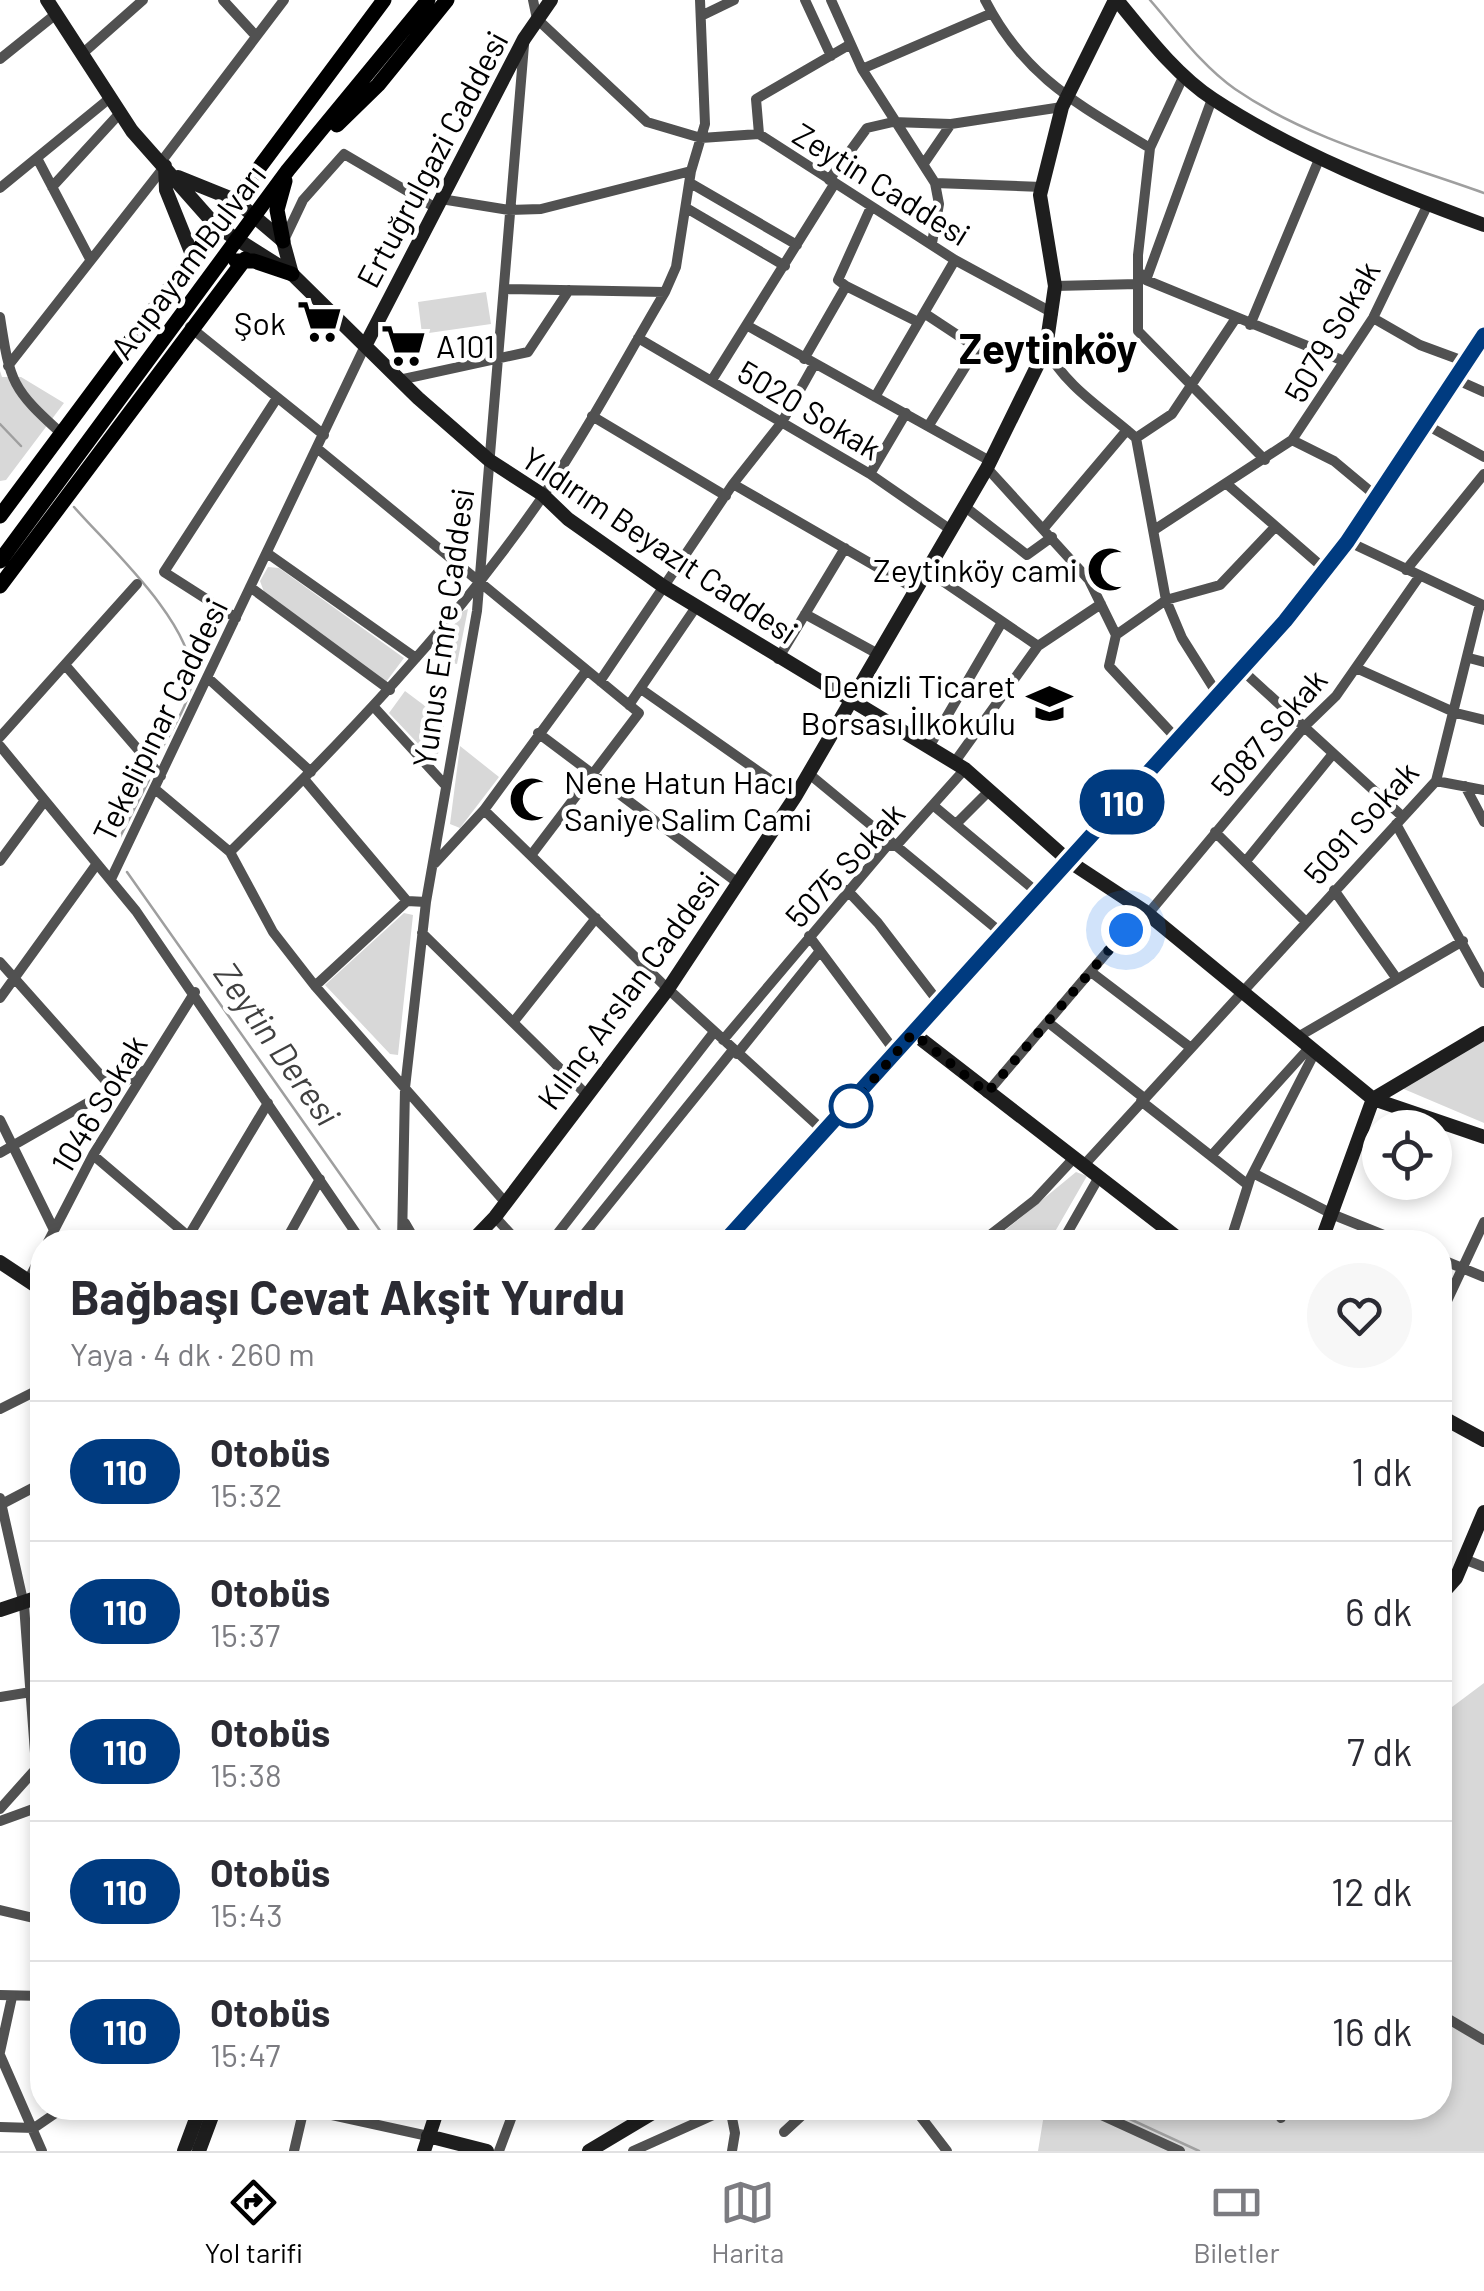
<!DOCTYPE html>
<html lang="tr">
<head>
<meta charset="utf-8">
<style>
  :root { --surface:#fff; --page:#f7f7f7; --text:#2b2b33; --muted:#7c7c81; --line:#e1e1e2; --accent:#000 }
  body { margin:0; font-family:Barlow,sans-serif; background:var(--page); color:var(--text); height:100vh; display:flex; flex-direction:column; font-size:38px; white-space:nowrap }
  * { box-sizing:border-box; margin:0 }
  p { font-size:32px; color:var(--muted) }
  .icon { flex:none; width:55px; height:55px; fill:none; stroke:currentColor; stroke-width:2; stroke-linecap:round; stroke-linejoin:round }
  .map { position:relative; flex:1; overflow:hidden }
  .side { position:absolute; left:30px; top:1230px; width:1422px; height:890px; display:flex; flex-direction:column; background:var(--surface); border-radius:40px; box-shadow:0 5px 15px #0003 }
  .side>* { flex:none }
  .badge { padding:0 20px; border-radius:32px; font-size:35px; line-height:65px }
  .controls { position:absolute; left:1362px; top:1110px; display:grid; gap:20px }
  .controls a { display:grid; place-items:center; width:90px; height:90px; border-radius:50%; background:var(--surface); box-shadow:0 5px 15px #0003; font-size:50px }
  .you { position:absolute; width:50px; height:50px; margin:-25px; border:8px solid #fff; border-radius:50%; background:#1a73e8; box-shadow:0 0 0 15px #1a73e833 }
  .map>.badge { position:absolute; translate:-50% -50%; box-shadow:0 0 0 5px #fff }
  .round { display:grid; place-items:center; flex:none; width:105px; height:105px; border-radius:52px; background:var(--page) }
  .overview { display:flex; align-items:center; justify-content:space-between; height:170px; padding:0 40px }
  h1 { font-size:48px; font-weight:700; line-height:75px }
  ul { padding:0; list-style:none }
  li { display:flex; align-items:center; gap:30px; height:140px; padding:0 40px; border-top:2px solid var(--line) }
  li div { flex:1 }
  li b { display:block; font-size:38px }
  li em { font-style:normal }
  li .badge { min-width:110px; font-weight:700; text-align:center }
  .tabs { display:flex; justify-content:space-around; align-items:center; height:140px; border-top:2px solid var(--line); background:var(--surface); font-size:28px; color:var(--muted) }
  .tabs a { display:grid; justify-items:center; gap:5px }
  .tabs .current { color:var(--accent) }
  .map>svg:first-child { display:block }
</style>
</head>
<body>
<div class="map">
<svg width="1484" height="2151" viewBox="0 0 1484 2151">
  <rect width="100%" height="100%" fill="#fff"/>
  <!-- green -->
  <path fill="#d8d8d8" d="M486,292L491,324L422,334L418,302Z
    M0,371L2,377H21L64,403L6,480L0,481Z
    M268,567L279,568L404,658L386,682L264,592L260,581Z
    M468,609L457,664L432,659L463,611Z
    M405,691L445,721L438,754L425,751L389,713Z
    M460,746L499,777L460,828L450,824Z
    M404,913L413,915L398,1055L390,1054L325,985Z
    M1484,1039V1123L1399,1087Z
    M1076,1172L1087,1176L1049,1242H991Z
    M1484,1683V2151H1038L1045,2108H1440V1716Z"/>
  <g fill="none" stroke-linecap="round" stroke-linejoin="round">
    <!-- stream -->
    <path stroke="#9f9f9f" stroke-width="2.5" d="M1150,0C1177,31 1202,66 1235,89C1309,140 1401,163 1484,193
      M0,424L21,446
      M74,507C109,547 191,621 192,676C192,701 170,732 159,754
      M120,837L149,780
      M127,872L388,1242
      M1106,2108L1199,2151"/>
    <!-- street -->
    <path stroke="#515151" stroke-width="10" d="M223,0L256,36
      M533,0L537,19L647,122L701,138L759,134L955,260L1053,313
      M805,0L831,56
      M831,0L862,69L935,183L939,204L932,243
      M985,0C1025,78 1078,104 1150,148
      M703,15L734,0
      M82,54L143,0
      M0,59L56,14
      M862,69L992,13
      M1184,75L1150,148L1138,255V331L1265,460
      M759,134L756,99L849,45
      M37,158L90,259
      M161,162L284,0
      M925,162L951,124
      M829,180L867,128L893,122L951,124L1062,107
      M935,183L1042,187
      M692,184L797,245
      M52,187L120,113
      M0,188L110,98
      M441,199L509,210L541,209L691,171
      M688,209L785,266
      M284,240L303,200L344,154L436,208
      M1139,272L1146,280L1344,361
      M1146,280L1212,99
      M846,286L838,280L871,207
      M846,286L918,322
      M1055,286L1138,284
      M504,289L665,292
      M924,313L977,348L929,425
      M0,317C10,383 12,389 62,434
      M1373,318L1420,345L1466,362
      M1250,325L1320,157
      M748,326L990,461
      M190,327L324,435
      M638,338L870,474L951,530
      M1046,348C1065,387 1105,410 1136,438L1166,600L1182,638L1218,695
      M804,359L846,286
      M8,366L164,167
      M1455,379L1484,392
      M399,380L528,352L569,290
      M712,380L835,183
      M875,397L955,260
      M592,416L726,496
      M1423,423L1484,457
      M1136,438L1172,414L1236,318
      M1292,440L1334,461L1376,496
      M318,449L639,713L532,854
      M987,468L1089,580L1116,635
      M870,474L906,413
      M733,484L915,589
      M1228,485L1327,571
      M964,506L1027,555L1052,537
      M1044,528L1127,430
      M1154,530L1292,440L1373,318L1428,204
      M1347,541L1483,605
      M267,553L416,658
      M1406,570L1484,474
      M928,571L1038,646
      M250,587L390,690
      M805,614L878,654
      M236,618L164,572L277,398
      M1116,635L1166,600L1220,585L1275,527
      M1116,635L1109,666L1177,739
      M1469,658L1484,662
      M778,659L845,548
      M66,666L161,776
      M1356,668L1456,713L1484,720
      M1243,671L1403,817
      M209,679L311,772
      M600,681L733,484L782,422L814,365
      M641,689L795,797
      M629,705L696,607
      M374,707L446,786
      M538,733L738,883
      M0,737L137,584
      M0,746L136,911L362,1242
      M929,747L1002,622
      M954,763L1038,646L1101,604
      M808,773L1004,935
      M304,779L407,901L426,902
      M1436,781L1484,790
      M1465,786L1484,822
      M155,789L230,852L273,932L315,986L505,1202
      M934,806L1038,893
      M484,810L668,989L826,1133
      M956,824L990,790
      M1396,824L1484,983
      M1215,832L1305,921
      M230,852C343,741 453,627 543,496C587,431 625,360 665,292L676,267L691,171L705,124L700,0
      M0,861L43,803
      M1246,861L1332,755
      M435,863L484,810L586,671
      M111,879L365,346
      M847,890L878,923L940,1004
      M1334,890L1397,979
      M1148,914L1304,727L1336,696L1419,577
      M422,933L587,1095
      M809,936L897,1054
      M0,962L112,1088
      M1091,972L1191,1048
      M315,986L407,901
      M0,998L96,865
      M515,1020L596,918
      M1049,1023L1144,1098
      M1296,1038L1463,941
      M723,1040L887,846H896L965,769
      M737,1054L820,951
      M987,1093L1143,910
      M1141,1101L1248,1185
      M0,1120L54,1230
      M0,1153L145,1070
      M93,1155L195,1242
      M1211,1156L1309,1048
      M1084,1165L1436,781L1480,604
      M1253,1173L1334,1215L1401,1242
      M495,1217L518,1242
      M405,1223L416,1242
      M48,1242L93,1155L195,992
      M185,1242L268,1103
      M285,1242L320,1179
      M402,1242L405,1088L426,902L477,611L524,45
      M551,1242L714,1032
      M578,1242L733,1050
      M981,1242L1035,1200L1074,1158
      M1062,1242L1099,1177
      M1230,1242L1250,1179L1315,1052
      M1440,1259L1484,1277
      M28,1281L42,1253
      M1440,1316L1484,1222
      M0,1409L42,1388
      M0,1498L24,1605L42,1847
      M0,1505L42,1483
      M1464,1559L1484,1567
      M0,1697L31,1692
      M0,1809L33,1772
      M0,1821L36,1808
      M0,1910L42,1920
      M0,1995L42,1996
      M1440,2014L1484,2040
      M0,2052L12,1997
      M0,2055L42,2151
      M181,2108L196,2116
      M300,2108L428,2136
      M730,2108L735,2133L732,2151
      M914,2108L947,2151
      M1086,2108L1180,2151
      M1281,2118L1285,2108
      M0,2127L34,2128L63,2108
      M784,2132L810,2108
      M294,2151L304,2108
      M499,2151L515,2108
      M633,2151L729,2108"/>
    <!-- secondary -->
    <path stroke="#1e1e1e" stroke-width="14" d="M47,0L132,131L216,226L292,274L418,398L489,460L543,495L568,519L663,586L965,769L1070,862L1143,910L1373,1099L1484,1137
      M1117,0C1145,34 1176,75 1213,99C1295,153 1392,191 1484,225
      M165,166L166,190L193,257
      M178,177L235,200L283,241L292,274
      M365,346L524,39L551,0
      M913,1033L1183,1242
      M471,1242L495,1217L668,989L795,797L987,468L1046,348L1055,286L1040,195L1062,107L1115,0
      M724,1242L1243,671L1327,571L1484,334
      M1321,1242L1373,1099L1484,1033
      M0,1262L42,1290
      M1440,1416L1484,1440
      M1440,1596L1456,1578L1484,1512
      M0,1610L42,1596
      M428,2136L487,2151
      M184,2151L200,2108
      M199,2151L215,2108
      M424,2151L438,2108
      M589,2151L661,2108"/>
    <!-- primary -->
    <path stroke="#000" stroke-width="15" d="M337,125L378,85L447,0
      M283,241L277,210L285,181
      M236,261H254L292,274
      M0,516L384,0
      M0,561L288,170L428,0
      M0,586L245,259"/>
  </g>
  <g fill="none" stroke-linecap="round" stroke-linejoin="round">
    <defs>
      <path id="line" d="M724,1242L1285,621L1347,542L1484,335"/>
    </defs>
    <!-- line casing -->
    <use href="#line" stroke="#fff" stroke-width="22"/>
    <!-- line -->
    <use href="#line" stroke="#003b80" stroke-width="15"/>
    <!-- walk -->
    <path stroke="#000" stroke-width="10" stroke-dasharray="0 18" d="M851,1106L913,1033L987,1093L1126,930"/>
  </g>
  <!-- icons -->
  <defs>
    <symbol id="supermarket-bare" viewBox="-9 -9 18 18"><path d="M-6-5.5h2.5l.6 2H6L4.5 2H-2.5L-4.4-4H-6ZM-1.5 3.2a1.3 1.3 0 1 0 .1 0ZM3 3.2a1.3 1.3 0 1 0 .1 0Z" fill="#000" stroke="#fff" stroke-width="2.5" paint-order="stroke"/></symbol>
    <symbol id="mosque-bare" viewBox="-9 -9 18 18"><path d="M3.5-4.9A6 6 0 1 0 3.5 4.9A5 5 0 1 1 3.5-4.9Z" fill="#000" stroke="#fff" stroke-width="2.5" paint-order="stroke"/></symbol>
    <symbol id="school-bare" viewBox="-9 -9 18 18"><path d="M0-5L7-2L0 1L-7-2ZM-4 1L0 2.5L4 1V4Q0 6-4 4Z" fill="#000" stroke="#fff" stroke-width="2.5" paint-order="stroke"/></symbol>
  </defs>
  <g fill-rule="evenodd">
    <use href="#supermarket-bare" x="288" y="290" width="63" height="63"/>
    <use href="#supermarket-bare" x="372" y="314" width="63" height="63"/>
    <use href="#mosque-bare" x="1078" y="538" width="63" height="63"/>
    <use href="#school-bare" x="1018" y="672" width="63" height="63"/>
    <use href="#mosque-bare" x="500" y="768" width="63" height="63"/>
  </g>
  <!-- markers -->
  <circle fill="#fff" stroke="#003b80" stroke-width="5" cx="851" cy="1106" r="20"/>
  <g text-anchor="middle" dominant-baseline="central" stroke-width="9" stroke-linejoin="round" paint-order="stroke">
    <!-- street labels -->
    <g font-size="32" fill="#000" stroke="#fff">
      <text transform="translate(431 159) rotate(-62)">Ertuğrulgazi Caddesi</text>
      <text transform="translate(882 183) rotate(32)">Zeytin Caddesi</text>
      <text transform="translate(187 261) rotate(-53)">Acıpayam Bulvarı</text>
      <text transform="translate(1331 331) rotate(-60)">5079 Sokak</text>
      <text transform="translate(810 409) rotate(31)">5020 Sokak</text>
      <text transform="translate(660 544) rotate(34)">Yıldırım Beyazıt Caddesi</text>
      <text transform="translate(442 628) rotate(-82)">Yunus Emre Caddesi</text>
      <text transform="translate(159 720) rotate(-64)">Tekelipınar Caddesi</text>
      <text transform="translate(1268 732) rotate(-49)">5087 Sokak</text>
      <text transform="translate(1360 822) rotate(-48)">5091 Sokak</text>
      <text transform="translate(844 864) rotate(-47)">5075 Sokak</text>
      <text transform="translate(627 990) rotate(-54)">Kılınç Arslan Caddesi</text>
      <text transform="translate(98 1103) rotate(-59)">1046 Sokak</text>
    </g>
    <!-- poi labels -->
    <g font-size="32" fill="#000" stroke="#fff" text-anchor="end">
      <text x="286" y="322">Şok</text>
      <text x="436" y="345" text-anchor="start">A101</text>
      <text x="1077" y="569">Zeytinköy cami</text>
      <text x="1016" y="685">Denizli Ticaret<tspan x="1016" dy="37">Borsası İlkokulu</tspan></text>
      <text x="564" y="781" text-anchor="start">Nene Hatun Hacı<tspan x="564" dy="37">Saniye Salim Cami</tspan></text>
    </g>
    <!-- water labels -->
    <g font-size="35" font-style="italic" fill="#404040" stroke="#fff">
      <text transform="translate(278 1043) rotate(55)">Zeytin Deresi</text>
    </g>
    <!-- district labels -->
    <g font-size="42" font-weight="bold" fill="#000" stroke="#fff">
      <text x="1048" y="347">Zeytinköy</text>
    </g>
  </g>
</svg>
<div class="controls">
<a><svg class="icon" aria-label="locate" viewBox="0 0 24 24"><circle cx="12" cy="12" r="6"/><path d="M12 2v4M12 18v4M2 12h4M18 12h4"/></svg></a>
</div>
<div class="you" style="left:1126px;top:930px"></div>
<b class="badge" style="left:1122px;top:802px;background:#003b80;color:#fff">110</b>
<section class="side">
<div class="overview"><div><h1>Bağbaşı Cevat Akşit Yurdu</h1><p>Yaya · 4 dk · 260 m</p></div><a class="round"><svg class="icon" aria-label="heart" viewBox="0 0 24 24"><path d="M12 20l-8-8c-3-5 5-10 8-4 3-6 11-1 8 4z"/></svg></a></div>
<ul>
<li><span class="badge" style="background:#003b80;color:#fff">110</span><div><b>Otobüs</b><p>15:32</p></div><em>1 dk</em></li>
<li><span class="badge" style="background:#003b80;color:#fff">110</span><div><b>Otobüs</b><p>15:37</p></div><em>6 dk</em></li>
<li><span class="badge" style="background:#003b80;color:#fff">110</span><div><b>Otobüs</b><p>15:38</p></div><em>7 dk</em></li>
<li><span class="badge" style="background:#003b80;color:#fff">110</span><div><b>Otobüs</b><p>15:43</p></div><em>12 dk</em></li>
<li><span class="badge" style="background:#003b80;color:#fff">110</span><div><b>Otobüs</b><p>15:47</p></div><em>16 dk</em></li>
</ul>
</section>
</div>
<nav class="tabs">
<a class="current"><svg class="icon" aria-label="directions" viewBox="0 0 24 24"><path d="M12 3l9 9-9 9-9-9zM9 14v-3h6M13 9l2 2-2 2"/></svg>Yol tarifi</a>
<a><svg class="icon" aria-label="map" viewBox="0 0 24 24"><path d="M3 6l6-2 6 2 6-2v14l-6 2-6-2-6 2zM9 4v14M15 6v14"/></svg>Harita</a>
<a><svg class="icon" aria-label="tickets" viewBox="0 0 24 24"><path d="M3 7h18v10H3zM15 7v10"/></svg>Biletler</a>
</nav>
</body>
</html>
